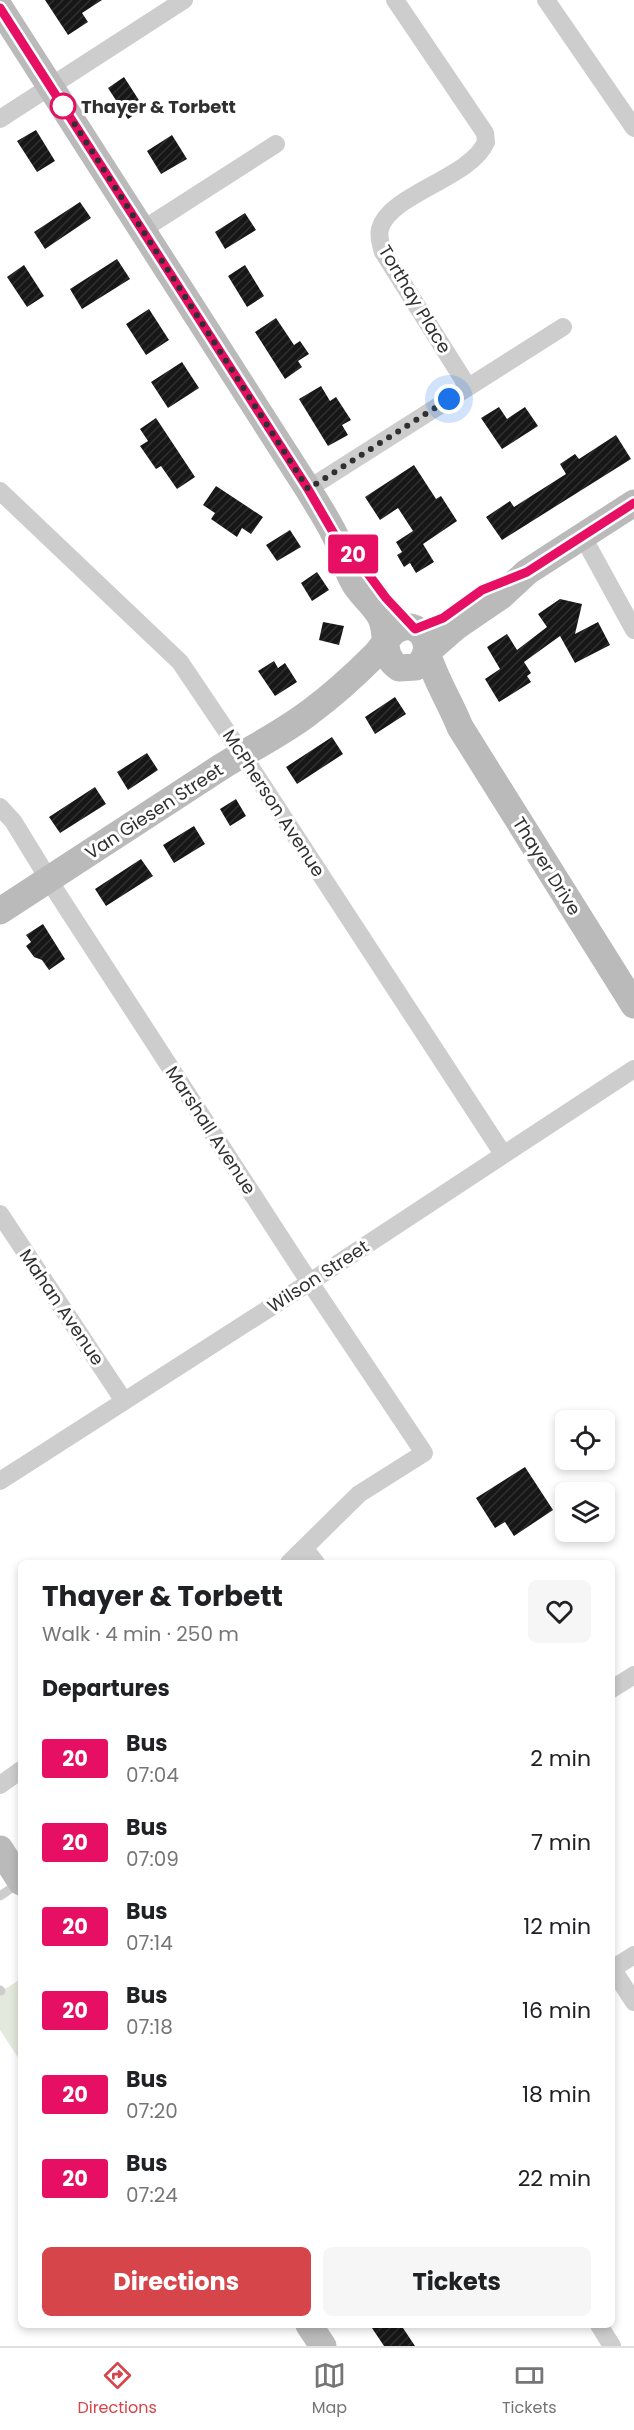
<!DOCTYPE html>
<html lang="en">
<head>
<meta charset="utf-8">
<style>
  :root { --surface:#fff; --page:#f6f6f6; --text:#202124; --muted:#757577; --line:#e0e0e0; --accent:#d5454a }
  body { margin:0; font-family:Poppins,sans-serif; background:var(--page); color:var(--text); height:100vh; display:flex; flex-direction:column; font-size:22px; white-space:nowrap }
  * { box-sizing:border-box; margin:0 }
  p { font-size:20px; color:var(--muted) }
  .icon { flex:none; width:33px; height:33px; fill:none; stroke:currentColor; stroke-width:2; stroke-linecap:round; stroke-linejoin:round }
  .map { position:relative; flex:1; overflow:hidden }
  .sheet { position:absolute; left:18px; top:1560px; width:597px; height:768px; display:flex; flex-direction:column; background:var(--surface); border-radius:9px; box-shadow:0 3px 9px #0003 }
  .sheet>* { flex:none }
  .badge { padding:0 12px; border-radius:4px; font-size:21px; line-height:39px }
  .buttons { position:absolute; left:555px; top:1410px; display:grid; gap:12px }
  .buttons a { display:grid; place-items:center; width:60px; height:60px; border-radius:9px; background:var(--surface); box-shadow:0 3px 9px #0003; font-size:30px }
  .you { position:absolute; width:30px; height:30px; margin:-15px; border:4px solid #fff; border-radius:50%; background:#1a73e8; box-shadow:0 0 0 9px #1a73e833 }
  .map>.badge { position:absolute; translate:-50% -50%; box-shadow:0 0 0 3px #fff }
  h2 { padding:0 24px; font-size:22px; line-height:54px }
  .round { display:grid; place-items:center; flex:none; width:63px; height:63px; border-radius:9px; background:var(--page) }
  .overview { display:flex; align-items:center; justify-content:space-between; height:102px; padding:0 24px }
  h1 { font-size:28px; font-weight:700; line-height:45px }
  .cta { display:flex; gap:12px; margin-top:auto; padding:12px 24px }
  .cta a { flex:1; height:69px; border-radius:9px; background:var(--accent); color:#fff; font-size:24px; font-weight:700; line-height:69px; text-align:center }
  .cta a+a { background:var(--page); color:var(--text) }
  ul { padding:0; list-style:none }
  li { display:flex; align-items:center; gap:18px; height:84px; padding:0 24px }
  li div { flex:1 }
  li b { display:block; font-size:22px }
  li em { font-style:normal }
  li .badge { min-width:66px; font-weight:700; text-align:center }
  .menu { display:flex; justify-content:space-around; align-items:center; height:84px; border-top:2px solid var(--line); background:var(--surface); font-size:16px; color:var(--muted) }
  .menu a { display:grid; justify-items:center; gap:3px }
  .menu .on { color:var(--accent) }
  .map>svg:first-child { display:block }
</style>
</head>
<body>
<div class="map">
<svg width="634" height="2346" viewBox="0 0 634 2346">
  <defs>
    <pattern id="building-hatch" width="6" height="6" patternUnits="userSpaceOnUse" patternTransform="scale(1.5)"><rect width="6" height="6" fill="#171717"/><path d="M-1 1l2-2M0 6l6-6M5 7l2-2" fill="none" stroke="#303030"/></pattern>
  </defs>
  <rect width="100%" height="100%" fill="#fff"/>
  <!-- green -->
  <path fill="#e3e9dd" d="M21,1979V2062L0,2030V1992Z"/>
  <!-- building -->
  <path fill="url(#building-hatch)" d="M45,0H102L82,13L88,22L68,35Z
    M124,77L144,108L128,119L108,88Z
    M36,130L55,161L37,172L17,141Z
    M172,135L187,159L161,174L147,151Z
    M80,202L91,218L45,249L34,232Z
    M245,213L256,230L225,249L215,232Z
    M117,259L130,279L82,309L70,289Z
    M24,265L44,296L27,307L7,277Z
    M245,265L264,296L247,307L228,276Z
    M149,309L169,340L146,355L126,324Z
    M276,318L294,345L300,341L309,354L298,361L302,367L285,379L255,332Z
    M182,362L199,388L168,408L151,382Z
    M321,386L330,401L336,397L351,420L342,425L348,435L328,446L299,399Z
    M499,407L507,419L525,407L538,426L502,449L481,418Z
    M156,418L195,477L177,489L161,466L156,469L140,446L148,441L140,429Z
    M616,435L631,459L502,540L486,517L510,501L514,507L566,474L560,464L575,454L579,459Z
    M414,465L436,499L441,496L457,521L423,544L434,562L416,573L410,563L404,567L397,555L402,552L396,542L413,531L398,508L380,520L365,497Z
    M216,486L263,517L251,534L242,528L237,537L211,519L215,513L203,505Z
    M290,530L301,547L277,561L266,545Z
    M317,572L329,590L312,601L301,583Z
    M560,599L582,604L575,634L598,622L610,645L575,663L560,636L524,662L531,673L527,676L531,682L499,702L485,679L500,669L487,647L507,634L517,650L547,627L538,614Z
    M323,622L344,626L339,645L319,640Z
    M274,661L278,668L285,663L297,682L275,696L258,671Z
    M395,697L406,714L375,734L365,717Z
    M332,737L343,754L297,784L286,767Z
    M147,753L158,770L128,790L117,772Z
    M95,787L106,804L60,833L49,817Z
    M236,799L246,816L230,826L220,809Z
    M194,826L205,844L174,863L163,845Z
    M141,859L153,876L106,906L95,889Z
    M43,924L65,959L49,970L42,960L34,957L26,946L31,942L26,935Z
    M525,1467L553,1510L514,1536L505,1522L495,1528L476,1498Z
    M370,2325H401L415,2346H384Z"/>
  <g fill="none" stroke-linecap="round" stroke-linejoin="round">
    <!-- lane -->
    <path stroke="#cdcdcd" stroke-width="9" d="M0,1896L19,1883
      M0,1990L1,1991"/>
    <!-- street -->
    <path stroke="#cdcdcd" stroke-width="18" d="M395,0L485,133L486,142C471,178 389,194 380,229C378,237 381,245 383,252L468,387
      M546,0L634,128
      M0,119L184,0
      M142,230L276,144
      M308,489L563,327
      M0,491L180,662L242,754L503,1154
      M583,537L634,630
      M0,807L13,821L59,896L299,1266L424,1453L359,1494L289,1563
      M0,1214L124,1401
      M0,1481L310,1282L634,1069
      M304,1548L316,1563
      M612,1689L634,1675
      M0,1785L21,1770
      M612,1968L634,2002
      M612,1969L634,1955
      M599,2325L612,2346"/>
    <!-- secondary -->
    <path stroke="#bababa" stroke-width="27" d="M0,8L308,489C318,506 330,523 338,542C343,554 346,569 353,581C360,595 374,604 381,618C389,636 380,656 399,668L416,667C440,648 418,615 395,631C388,636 382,648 375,655C355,675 333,695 310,712C283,733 250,749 221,767C147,815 74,863 0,911
      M427,652C435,679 450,702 460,727L634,1005
      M427,652L457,626L501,596L527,572L634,503
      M0,1849L21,1882
      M309,2325L323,2346"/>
  </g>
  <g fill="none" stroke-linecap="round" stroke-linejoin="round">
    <defs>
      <path id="line" d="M0,8L308,489L337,539L352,552L386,598L415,629L443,618L482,590L527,572L634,503"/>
    </defs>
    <!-- line casing -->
    <use href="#line" stroke="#fff" stroke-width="14"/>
    <!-- line -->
    <use href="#line" stroke="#e60f63" stroke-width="9"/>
    <!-- walk -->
    <path stroke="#303030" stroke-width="6" stroke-dasharray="0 10.8" d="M63,106L308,489L449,399"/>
  </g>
  <!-- markers -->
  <circle fill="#fff" stroke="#e60f63" stroke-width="3" cx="63" cy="106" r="12"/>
  <g text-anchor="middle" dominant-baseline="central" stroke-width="6" stroke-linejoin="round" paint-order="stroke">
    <!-- stop labels -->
    <g font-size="18" font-weight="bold" fill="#303030" stroke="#fff" text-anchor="start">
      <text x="81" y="106">Thayer &amp; Torbett</text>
    </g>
    <!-- street labels -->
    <g font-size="18" fill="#303030" stroke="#fff">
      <text transform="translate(415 299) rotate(59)">Torthay Place</text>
      <text transform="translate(274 803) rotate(57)">McPherson Avenue</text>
      <text transform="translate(154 811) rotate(-33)">Van Giesen Street</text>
      <text transform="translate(547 866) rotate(58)">Thayer Drive</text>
      <text transform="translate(211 1130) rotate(57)">Marshall Avenue</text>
      <text transform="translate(318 1276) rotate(-33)">Wilson Street</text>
      <text transform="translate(62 1307) rotate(56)">Mahan Avenue</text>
    </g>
  </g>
</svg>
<div class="buttons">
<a><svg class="icon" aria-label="locate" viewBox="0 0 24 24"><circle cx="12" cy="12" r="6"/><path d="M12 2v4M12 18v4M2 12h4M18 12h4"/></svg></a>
<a><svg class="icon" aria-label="layers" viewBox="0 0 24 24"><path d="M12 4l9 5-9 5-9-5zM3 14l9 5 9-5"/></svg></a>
</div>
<div class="you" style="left:449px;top:399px"></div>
<b class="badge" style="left:353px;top:554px;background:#e60f63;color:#fff">20</b>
<section class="sheet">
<div class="overview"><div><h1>Thayer &amp; Torbett</h1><p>Walk · 4 min · 250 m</p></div><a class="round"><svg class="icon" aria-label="heart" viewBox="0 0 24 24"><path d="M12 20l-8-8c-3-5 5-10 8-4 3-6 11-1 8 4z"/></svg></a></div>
<h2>Departures</h2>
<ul>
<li><span class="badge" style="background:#e60f63;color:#fff">20</span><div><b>Bus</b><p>07:04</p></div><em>2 min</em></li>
<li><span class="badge" style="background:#e60f63;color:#fff">20</span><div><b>Bus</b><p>07:09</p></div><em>7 min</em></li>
<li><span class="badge" style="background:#e60f63;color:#fff">20</span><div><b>Bus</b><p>07:14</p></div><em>12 min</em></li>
<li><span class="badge" style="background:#e60f63;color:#fff">20</span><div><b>Bus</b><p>07:18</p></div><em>16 min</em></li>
<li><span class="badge" style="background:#e60f63;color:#fff">20</span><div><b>Bus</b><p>07:20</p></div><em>18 min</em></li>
<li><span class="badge" style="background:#e60f63;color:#fff">20</span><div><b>Bus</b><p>07:24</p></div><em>22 min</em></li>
</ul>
<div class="cta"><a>Directions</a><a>Tickets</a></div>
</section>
</div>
<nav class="menu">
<a class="on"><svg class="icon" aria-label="directions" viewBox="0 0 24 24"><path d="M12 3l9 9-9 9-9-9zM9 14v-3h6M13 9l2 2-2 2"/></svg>Directions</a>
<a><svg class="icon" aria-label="map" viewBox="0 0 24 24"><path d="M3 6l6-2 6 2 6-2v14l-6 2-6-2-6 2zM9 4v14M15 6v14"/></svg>Map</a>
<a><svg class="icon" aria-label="tickets" viewBox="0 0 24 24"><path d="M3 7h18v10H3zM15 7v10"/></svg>Tickets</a>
</nav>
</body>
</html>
